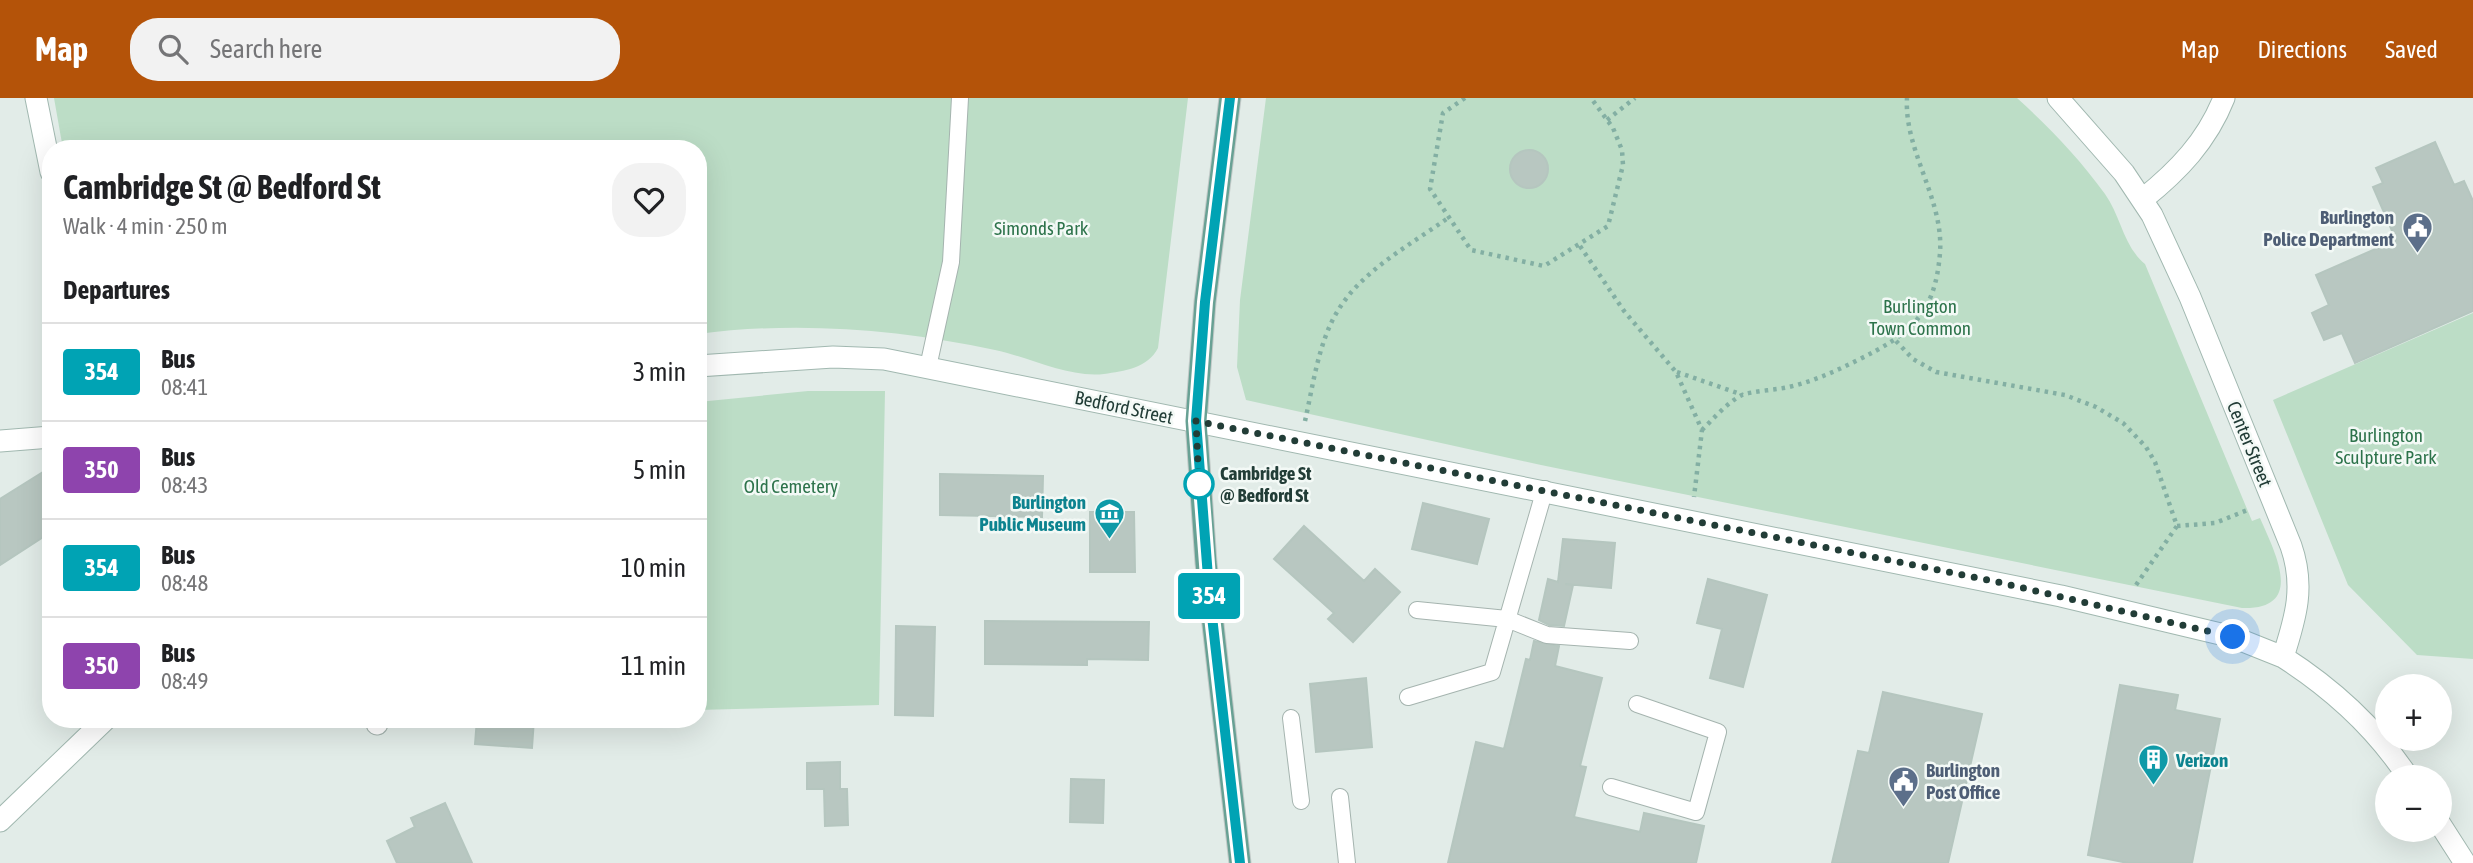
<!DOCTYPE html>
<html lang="en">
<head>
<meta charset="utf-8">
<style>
  :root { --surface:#fff; --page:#f2f2f2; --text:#202124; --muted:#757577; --line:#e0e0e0; --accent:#b45309 }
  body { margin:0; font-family:"Asap Condensed",sans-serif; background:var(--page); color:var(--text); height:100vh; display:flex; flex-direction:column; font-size:26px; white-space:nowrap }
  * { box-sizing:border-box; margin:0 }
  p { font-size:23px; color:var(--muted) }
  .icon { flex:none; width:38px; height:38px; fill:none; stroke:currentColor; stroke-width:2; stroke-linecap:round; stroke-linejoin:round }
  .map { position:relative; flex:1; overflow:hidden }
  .sheet { position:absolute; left:42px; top:42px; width:665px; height:588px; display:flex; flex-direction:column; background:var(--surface); border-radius:28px; box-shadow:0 7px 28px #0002 }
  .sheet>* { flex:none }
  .badge { padding:0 14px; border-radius:5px; font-size:24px; line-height:46px }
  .tools { position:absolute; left:2375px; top:576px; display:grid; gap:14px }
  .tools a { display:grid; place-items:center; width:77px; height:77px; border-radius:50%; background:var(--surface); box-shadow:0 7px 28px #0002; font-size:35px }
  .you { position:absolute; width:35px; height:35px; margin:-18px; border:5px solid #fff; border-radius:50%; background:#1a73e8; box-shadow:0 0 0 10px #1a73e833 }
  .map>.badge { position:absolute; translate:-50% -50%; box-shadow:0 0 0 4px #fff }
  h2 { padding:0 21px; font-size:26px; line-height:63px }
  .round { display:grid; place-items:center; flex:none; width:74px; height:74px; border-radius:28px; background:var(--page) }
  .head { display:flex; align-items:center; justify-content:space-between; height:119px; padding:0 21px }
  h1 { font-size:33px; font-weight:700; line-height:52px }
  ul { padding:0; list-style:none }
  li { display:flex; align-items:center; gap:21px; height:98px; padding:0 21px; border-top:2px solid var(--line) }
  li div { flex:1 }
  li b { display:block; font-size:26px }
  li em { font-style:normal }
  li .badge { min-width:77px; font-weight:700; text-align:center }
  header { display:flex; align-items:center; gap:42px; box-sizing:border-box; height:98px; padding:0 35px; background:var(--accent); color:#fff }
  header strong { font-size:33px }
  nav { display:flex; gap:38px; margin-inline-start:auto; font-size:24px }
  .search { width:490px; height:63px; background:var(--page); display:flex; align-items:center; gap:18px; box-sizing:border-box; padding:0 24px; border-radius:28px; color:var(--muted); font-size:26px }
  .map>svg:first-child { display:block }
</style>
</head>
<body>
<header>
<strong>Map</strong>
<div class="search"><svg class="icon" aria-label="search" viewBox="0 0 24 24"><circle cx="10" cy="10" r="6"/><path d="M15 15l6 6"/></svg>Search here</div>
<nav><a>Map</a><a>Directions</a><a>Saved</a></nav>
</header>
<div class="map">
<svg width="2473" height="765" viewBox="0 0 2473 765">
  <rect width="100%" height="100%" fill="#e2ece8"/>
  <!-- green -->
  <path fill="#bcddc6" d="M54,0H1188L1158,250C1148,270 1124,273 1104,276C1068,280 1029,259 995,252C898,231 796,223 698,236V51H63Z
    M1266,0H2017C2049,29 2080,61 2105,96C2121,118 2123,148 2145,166L2252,423L2260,420C2274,453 2307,512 2242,510L1541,367L1246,302L1237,269L1240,202Z
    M2473,215V561L2417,557L2348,487L2273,302Z
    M808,293H885L879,607L698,612V304Z"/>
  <!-- building -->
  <path fill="#b8c7c1" stroke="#b5c6bf" stroke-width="2" d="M2435,44L2454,87L2464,83L2473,103V213L2355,265L2342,235L2324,242L2312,215L2329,207L2316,177L2396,142L2373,89L2383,85L2376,70Z
    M1510 71a19 19 0 1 1 38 0a19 19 0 1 1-38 0Z
    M51,369V434L0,467V401Z
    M940,376L1043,378L1042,419L940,417Z
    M1423,405L1489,421L1477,466L1412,451Z
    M1090,414H1134L1135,474H1090Z
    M1304,428L1364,483L1375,471L1400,494L1353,544L1328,521L1334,515L1274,461Z
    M1563,441L1615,445L1611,490L1565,486L1573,487L1564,528L1549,527L1539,522L1548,481L1558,484Z
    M1708,481L1767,497L1743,589L1710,580L1722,531L1697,525Z
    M985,523L1149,524L1148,562L1087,561V567L985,566Z
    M896,528L935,529L933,618L895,617Z
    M1534,543L1559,548L1555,568L1602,580L1580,668L1586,669L1574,719L1640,734L1644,715L1704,728L1696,765H1448L1476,644L1504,651L1526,561L1530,562Z
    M1366,580L1372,649L1316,654L1310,586Z
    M2120,587L2178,597L2175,612L2220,621L2192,765H2128L2088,757Z
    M1883,594L1982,616L1948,765H1832L1858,653L1869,655Z
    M477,621H534L532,650L475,646Z
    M840,664V691H847L848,727L825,728L824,691H807V665Z
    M1071,681L1104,682L1103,725L1070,724Z
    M445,705L472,765H397L387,743L415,729L411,720Z"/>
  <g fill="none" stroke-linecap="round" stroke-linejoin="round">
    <defs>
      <path id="lane" d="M928,269L951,164L960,0
        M1417,512L1507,521L1547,537L1630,543
        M1408,599L1492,574L1545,391
        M1291,620L1301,703
        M1611,689L1696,714L1718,634L1637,606
        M1340,699L1347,765"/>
      <path id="street" d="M376,621L377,626"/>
      <path id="secondary" d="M36,0L51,74
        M2058,0L2124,75L2152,117L2190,199L2291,448C2305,488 2296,519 2283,559C2333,591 2375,629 2408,679
        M2143,101C2178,73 2207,43 2224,0
        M698,268L833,259L884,261L2061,498L2233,539L2283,559
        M0,343L51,339
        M0,723L106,621
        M2440,726L2465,765"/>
      <path id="primary" d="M1230,0L1205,204L1196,323L1206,465L1240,765"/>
    </defs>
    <!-- lane casing -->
    <use href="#lane" stroke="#a5b4af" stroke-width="18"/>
    <!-- street casing -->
    <use href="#street" stroke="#a5b4af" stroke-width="23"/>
    <!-- secondary casing -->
    <use href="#secondary" stroke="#a1b8b0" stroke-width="23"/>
    <!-- primary casing -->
    <use href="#primary" stroke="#c1c9c7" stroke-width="23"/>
    <!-- path -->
    <path stroke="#83afa3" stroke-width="4.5" stroke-dasharray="3.5 5" stroke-linecap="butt" d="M1465,0L1443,15L1430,91L1471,152L1544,168L1608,128L1623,67L1622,52L1613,30L1591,0
      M1607,22L1635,0
      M1580,148L1624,213L1676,274L1702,332L1694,399
      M1896,243L1913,261L1936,274L2065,297L2096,309L2123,325L2146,349L2155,364L2177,428L2136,487
      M1677,274L1743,297
      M1305,323C1313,288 1318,246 1337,214C1361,173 1410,147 1448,120
      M1702,332C1713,321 1728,304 1742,297C1753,293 1776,292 1789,289C1814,283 1836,273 1858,262C1910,236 1935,217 1940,155C1944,101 1904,53 1907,0
      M2177,428L2215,425L2250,411"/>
    <!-- lane -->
    <use href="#lane" stroke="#fff" stroke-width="16"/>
    <!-- street -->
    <use href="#street" stroke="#fff" stroke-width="21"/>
    <!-- secondary -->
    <use href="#secondary" stroke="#fff" stroke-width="21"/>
    <!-- primary -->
    <use href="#primary" stroke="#68a194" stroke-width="21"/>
  </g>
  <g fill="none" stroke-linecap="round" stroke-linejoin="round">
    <defs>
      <path id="line" d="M1230,0L1205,204L1196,323L1209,492L1240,765"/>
    </defs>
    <!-- line casing -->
    <use href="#line" stroke="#fff" stroke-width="16"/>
    <!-- line -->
    <use href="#line" stroke="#00a3b4" stroke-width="10"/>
    <!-- walk -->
    <path stroke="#223d37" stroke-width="7" stroke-dasharray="0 12.6" d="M1199,386L1196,323L1993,483L2233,539"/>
  </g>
  <!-- icons -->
  <defs>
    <symbol id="civic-pin" viewBox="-11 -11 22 30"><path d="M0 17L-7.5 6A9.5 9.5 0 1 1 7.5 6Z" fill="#5c6f8a" stroke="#f3f9f6"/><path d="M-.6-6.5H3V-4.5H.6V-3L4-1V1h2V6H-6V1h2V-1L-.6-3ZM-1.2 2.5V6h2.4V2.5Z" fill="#fff"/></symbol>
    <symbol id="museum-pin" viewBox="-11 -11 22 30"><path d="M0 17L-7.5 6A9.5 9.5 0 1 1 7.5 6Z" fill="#0f9aa8" stroke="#f3f9f6"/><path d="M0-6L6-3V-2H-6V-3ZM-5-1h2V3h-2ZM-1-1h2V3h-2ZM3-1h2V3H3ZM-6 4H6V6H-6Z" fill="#fff"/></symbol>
    <symbol id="building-pin" viewBox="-11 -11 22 30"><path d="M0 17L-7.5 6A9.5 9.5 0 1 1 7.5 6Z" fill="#0f9aa8" stroke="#f3f9f6"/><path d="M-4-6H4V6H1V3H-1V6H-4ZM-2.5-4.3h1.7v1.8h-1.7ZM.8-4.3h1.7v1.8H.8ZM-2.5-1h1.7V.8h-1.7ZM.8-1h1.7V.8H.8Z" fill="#fff"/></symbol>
  </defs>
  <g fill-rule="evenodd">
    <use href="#civic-pin" x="2400" y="112" width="35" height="47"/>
    <use href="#museum-pin" x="1092" y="398" width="35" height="47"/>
    <use href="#building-pin" x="2136" y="644" width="35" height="47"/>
    <use href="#civic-pin" x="1886" y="666" width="35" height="47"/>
  </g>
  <!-- markers -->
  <circle fill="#fff" stroke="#00a3b4" stroke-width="3.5" cx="1199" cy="386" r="14"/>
  <g text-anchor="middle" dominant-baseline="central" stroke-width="5" stroke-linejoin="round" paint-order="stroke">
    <!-- service labels -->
    <g font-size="19" font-weight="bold" fill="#4e5e75" stroke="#f3f9f6" text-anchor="end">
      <text x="2394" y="119">Burlington<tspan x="2394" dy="22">Police Department</tspan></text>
      <text x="1926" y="672" text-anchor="start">Burlington<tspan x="1926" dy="22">Post Office</tspan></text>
    </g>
    <!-- park labels -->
    <g font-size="19" fill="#2d734b" stroke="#f3f9f6">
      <text x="1041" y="130">Simonds Park</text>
      <text x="1920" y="208">Burlington<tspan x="1920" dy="22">Town Common</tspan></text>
      <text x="2386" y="337">Burlington<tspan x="2386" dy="22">Sculpture Park</tspan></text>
      <text x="791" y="388">Old Cemetery</text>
    </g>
    <!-- street labels -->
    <g font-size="19" fill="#223d37" stroke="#f3f9f6">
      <text transform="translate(1124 309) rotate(12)">Bedford Street</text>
      <text transform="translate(2250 346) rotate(68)">Center Street</text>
    </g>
    <!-- stop labels -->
    <g font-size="19" font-weight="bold" fill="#223d37" stroke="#f3f9f6" text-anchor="start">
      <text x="1220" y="375">Cambridge St<tspan x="1220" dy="22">@ Bedford St</tspan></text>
    </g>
    <!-- culture labels -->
    <g font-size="19" font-weight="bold" fill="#0d838f" stroke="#f3f9f6" text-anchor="end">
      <text x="1086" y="404">Burlington<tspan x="1086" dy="22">Public Museum</tspan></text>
      <text x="2176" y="662" text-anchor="start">Verizon</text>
    </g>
  </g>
</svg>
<div class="tools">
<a>+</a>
<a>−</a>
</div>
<div class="you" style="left:2233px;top:539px"></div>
<b class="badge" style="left:1209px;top:498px;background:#00a3b4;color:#fff">354</b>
<section class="sheet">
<div class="head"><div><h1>Cambridge St @ Bedford St</h1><p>Walk · 4 min · 250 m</p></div><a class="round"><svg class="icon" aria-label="heart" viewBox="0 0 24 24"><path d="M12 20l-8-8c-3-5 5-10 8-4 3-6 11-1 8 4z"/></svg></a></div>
<h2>Departures</h2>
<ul>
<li><span class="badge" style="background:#00a3b4;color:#fff">354</span><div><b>Bus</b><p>08:41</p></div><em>3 min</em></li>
<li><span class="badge" style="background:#8e44ad;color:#fff">350</span><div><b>Bus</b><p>08:43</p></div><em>5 min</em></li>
<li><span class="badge" style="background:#00a3b4;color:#fff">354</span><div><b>Bus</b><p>08:48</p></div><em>10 min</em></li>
<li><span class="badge" style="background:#8e44ad;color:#fff">350</span><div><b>Bus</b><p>08:49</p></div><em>11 min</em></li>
</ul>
</section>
</div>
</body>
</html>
